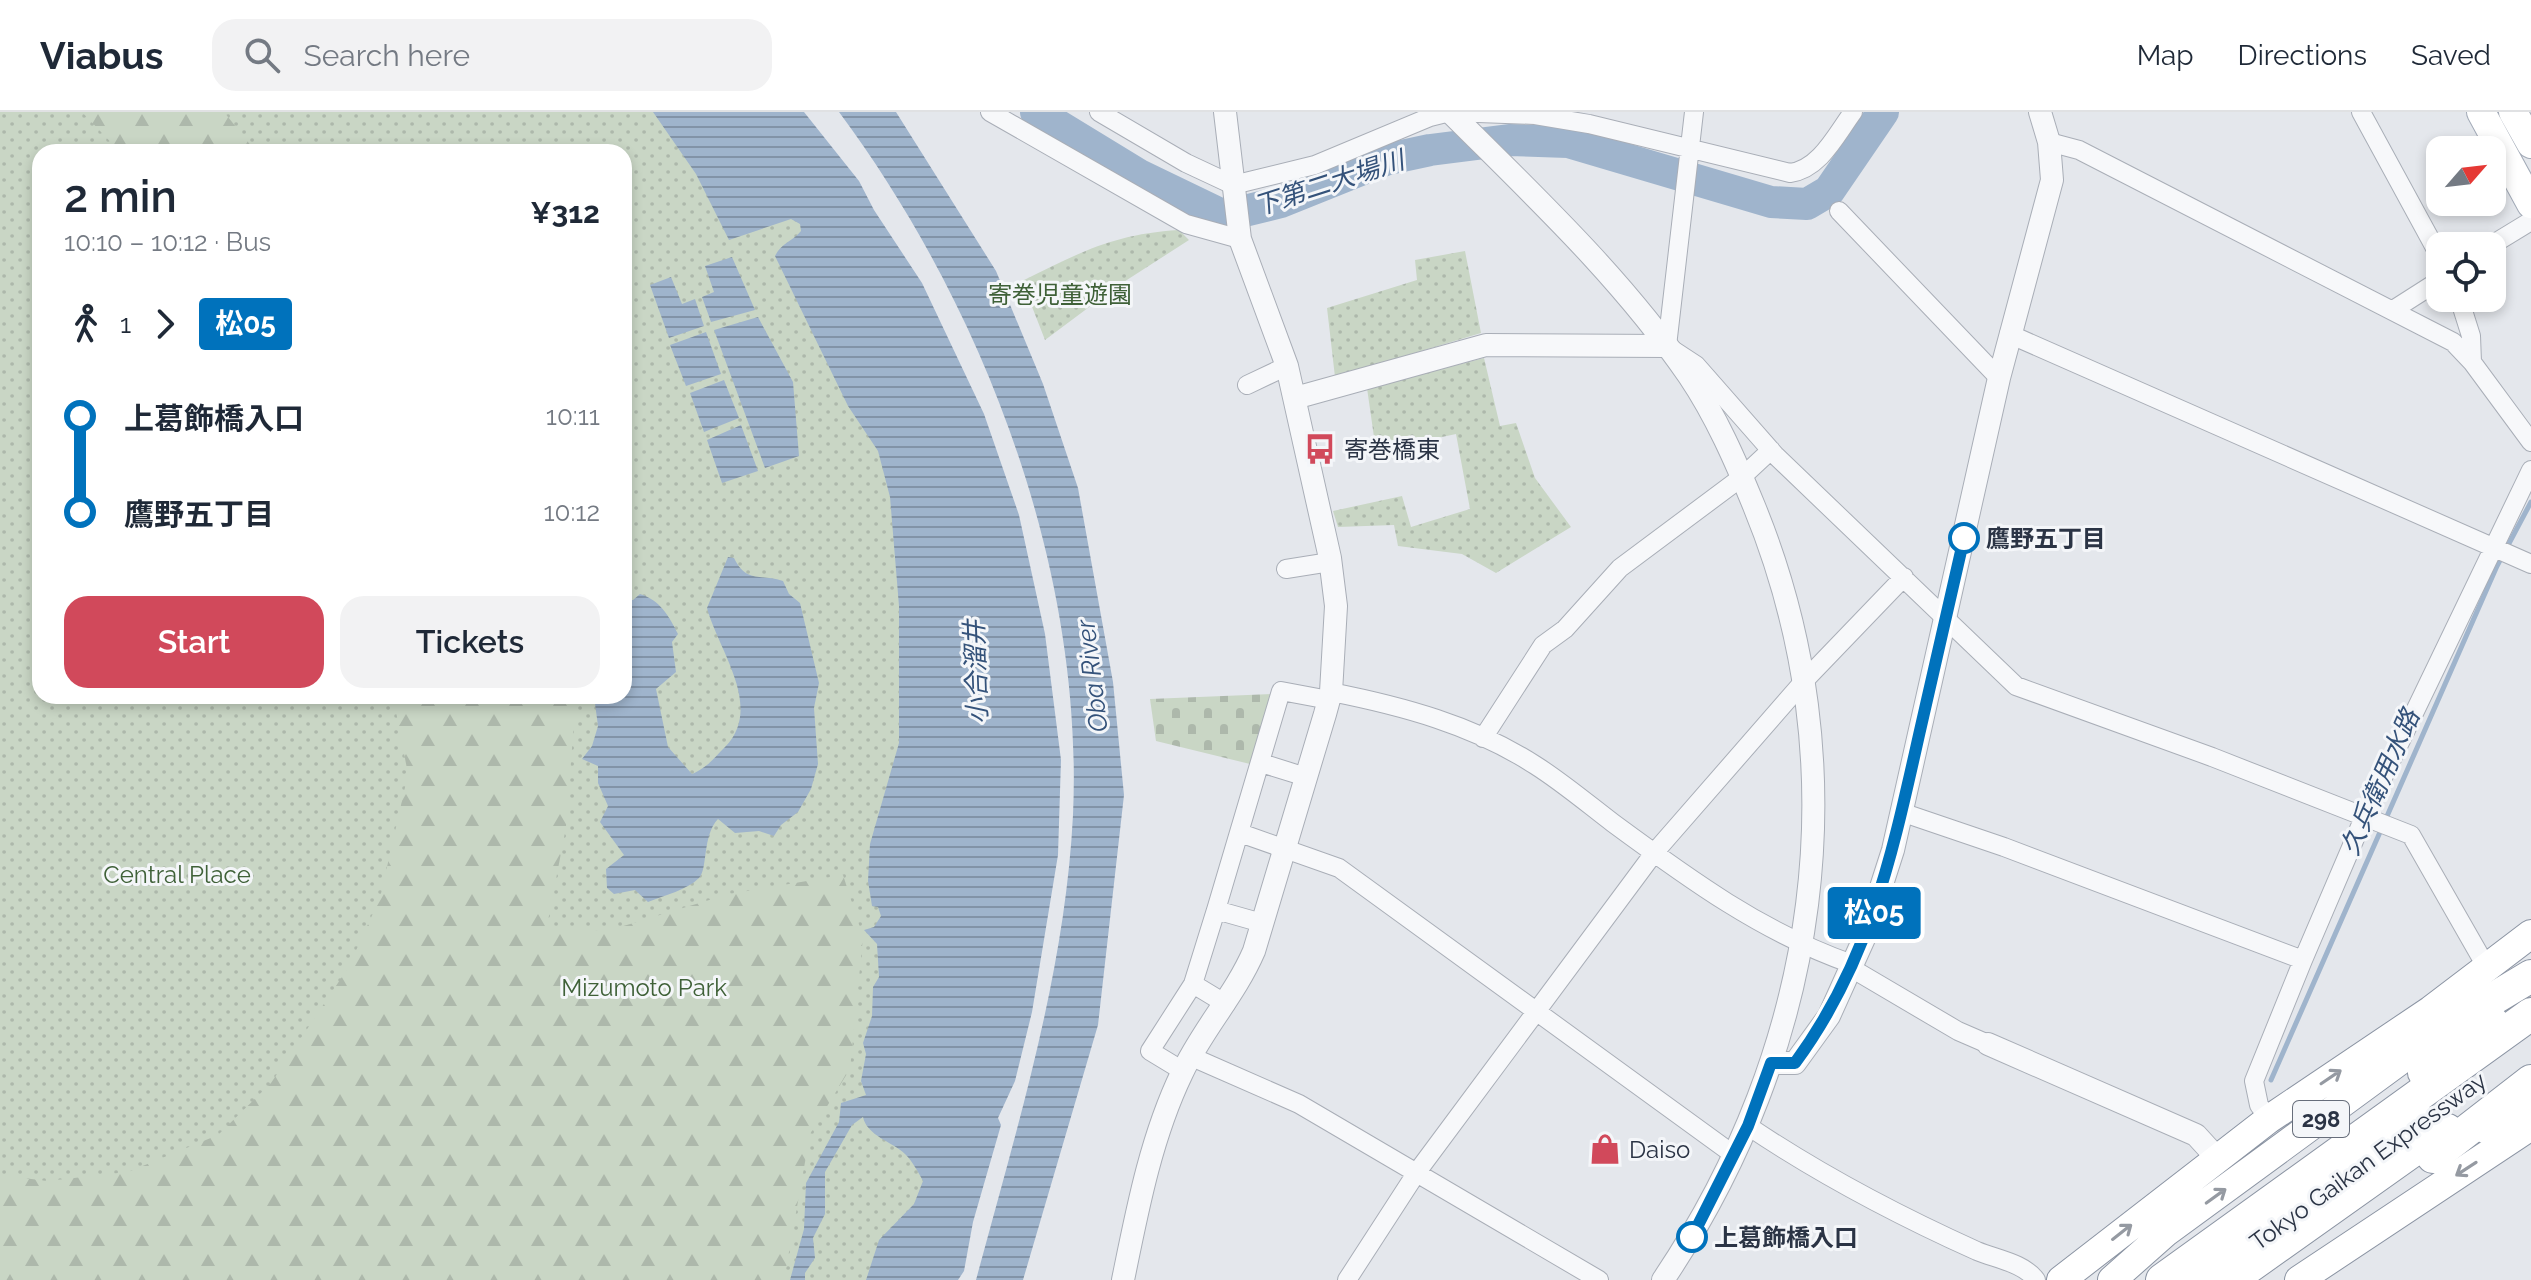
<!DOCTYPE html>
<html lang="en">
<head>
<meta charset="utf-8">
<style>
  :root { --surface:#fff; --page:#f2f2f3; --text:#1f2937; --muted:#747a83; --line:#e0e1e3; --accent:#d1495b }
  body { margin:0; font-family:Raleway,"Noto Sans JP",sans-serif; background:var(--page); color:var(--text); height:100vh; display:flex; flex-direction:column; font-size:30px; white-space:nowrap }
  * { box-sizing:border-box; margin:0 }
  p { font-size:26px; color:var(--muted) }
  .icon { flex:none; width:44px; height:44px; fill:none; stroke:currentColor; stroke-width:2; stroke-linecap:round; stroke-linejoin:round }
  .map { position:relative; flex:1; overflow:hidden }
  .drawer { position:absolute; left:32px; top:32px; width:600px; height:560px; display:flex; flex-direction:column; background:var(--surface); border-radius:24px; box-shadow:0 4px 12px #0003 }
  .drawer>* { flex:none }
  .badge { padding:0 16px; border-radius:6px; font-size:28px; line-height:52px }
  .needle { width:52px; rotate:62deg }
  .fabs { position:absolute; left:2426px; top:24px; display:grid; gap:16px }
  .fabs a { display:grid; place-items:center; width:80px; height:80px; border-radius:16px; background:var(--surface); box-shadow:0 4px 12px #0003; font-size:40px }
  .map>.badge { position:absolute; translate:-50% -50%; box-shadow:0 0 0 4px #fff }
  .legs { display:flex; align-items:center; gap:12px; height:88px; padding:0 32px; font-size:26px }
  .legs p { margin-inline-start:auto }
  .summary { display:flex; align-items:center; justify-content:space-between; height:136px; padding:0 32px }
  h1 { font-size:44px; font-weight:600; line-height:60px }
  .primary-button { display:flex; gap:16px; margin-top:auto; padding:16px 32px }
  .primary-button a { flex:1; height:92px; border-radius:24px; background:var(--accent); color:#fff; font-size:32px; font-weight:600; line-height:92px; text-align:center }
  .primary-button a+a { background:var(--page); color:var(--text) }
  ul { padding:0 32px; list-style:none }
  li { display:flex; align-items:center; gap:28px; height:96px; font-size:30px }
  li i { display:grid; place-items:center; width:12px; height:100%; margin:0 10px; background:currentColor }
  li i::after { content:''; width:20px; height:20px; margin:-10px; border:6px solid; border-radius:50%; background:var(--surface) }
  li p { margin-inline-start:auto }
  li:first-child i { background:linear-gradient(#0000 50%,currentColor 0) }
  li:last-child i { background:linear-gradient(currentColor 50%,#0000 0) }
  header { display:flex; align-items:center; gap:48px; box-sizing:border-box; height:112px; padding:0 40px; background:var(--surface); border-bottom:2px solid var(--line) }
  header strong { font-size:38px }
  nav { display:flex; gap:44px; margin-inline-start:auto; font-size:28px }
  .search { width:560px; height:72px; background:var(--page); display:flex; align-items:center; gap:20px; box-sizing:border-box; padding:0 28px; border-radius:24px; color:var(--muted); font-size:30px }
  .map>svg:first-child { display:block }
</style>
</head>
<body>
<header>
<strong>Viabus</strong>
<div class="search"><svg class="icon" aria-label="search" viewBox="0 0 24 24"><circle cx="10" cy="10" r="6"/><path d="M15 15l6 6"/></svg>Search here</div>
<nav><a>Map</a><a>Directions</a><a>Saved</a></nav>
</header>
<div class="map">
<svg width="2531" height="1168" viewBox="0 0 2531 1168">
  <defs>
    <pattern id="grass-dots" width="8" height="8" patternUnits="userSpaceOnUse" patternTransform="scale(2)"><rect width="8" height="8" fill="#c9d6c5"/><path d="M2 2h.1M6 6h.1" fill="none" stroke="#adb8ab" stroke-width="1.8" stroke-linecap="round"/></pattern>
    <pattern id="forest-firs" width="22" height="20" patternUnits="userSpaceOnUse" patternTransform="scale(2)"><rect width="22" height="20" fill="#c9d6c5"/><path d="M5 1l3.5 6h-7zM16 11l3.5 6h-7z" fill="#adb8ab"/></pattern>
    <pattern id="cemetery-stones" width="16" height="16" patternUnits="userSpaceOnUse" patternTransform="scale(2)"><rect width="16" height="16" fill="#c9d6c5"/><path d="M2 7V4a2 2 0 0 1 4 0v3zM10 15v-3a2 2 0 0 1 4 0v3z" fill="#adb8ab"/></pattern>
    <pattern id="water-rules" width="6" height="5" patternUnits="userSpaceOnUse" patternTransform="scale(2)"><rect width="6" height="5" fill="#9fb4cc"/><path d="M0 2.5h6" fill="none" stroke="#8293a7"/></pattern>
  </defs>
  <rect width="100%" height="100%" fill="#e4e7ec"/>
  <!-- grass -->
  <path fill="url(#grass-dots)" fill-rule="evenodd" d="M0,0H723L782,61L911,342L929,1059L882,1168H0ZM40,40H624V584H40Z
    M1179,118L1189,128L1116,175L1045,228L1022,169C1079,141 1113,122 1179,118Z
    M1465,139L1481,221L1335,265L1327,196L1417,168L1415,148Z
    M1484,246L1500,314L1516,311L1535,366L1571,415L1496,461L1462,442L1398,434L1394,413L1338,415L1333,399L1402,384L1411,415L1470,397L1456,322L1376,339L1367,276Z"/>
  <!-- forest -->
  <path fill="url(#forest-firs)" d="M82,0H224L256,40H120Z
    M393,584H576L566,715L547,814L607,819L729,782L843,763L863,825L850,957L810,1022L784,1168H0V1063L47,1069L128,1060L218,1023L271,971L348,856L380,786L408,662Z"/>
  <!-- cemetery -->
  <path fill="url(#cemetery-stones)" d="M1275,582L1250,652L1156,629L1150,587Z"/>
  <!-- water -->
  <path fill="url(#water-rules)" d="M653,0H804L859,69L874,98L922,171L984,302L1019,403L1045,522L1061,648L1058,743L1032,900L1015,969L998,1006L1001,1013L973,1110L964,1159L958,1168H866L879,1128L914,1092L923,1069C918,1060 913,1050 905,1042C893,1030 867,1024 863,1005L852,1013L825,1060V1102L813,1126L815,1146L805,1161V1168H790L804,1117L806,1071L839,1010L841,991L866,983L861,969L866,942L863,931L872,904L873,875L879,865L877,832L864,818L874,815L881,804L878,795L872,794L868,769L870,732L899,631V494L890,385L878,339L848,294L775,144C781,131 792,130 801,119L800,112L791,107L729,128L696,62Z
    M839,0H896L996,159L1043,272L1078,376L1113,570L1124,683L1098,913L1023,1168H976C1017,1015 1065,862 1073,703C1084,457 984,195 839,0Z
    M732,145L755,198L711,210L702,185L714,180L705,154Z
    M671,165L682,192L695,187L704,214L669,226L650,173Z
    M758,205L793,270L799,344L765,356L714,218Z
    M706,220L721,262L686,274L670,233Z
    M724,268L739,306L704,320L690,281Z
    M741,313L758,359L722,371L707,328Z
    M728,445L734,446C747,472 759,461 783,469L789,482L800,491L819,571L814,596L818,652L811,677L798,700L781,713L774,724L759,719L735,721L718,707C702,724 708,757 699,766C687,778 665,783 648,790L635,778L614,782L607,776L606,757L624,743L600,710L608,694L598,671V654L582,647L592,634L598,614L594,584H624V488H633L640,482C660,488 669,504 678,522L672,530L676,560L656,577L668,635L692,662C708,655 713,647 725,635C764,595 719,540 707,496Z"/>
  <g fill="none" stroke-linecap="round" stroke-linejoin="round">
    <!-- stream -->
    <path stroke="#9fb4cc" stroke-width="5" d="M2271,968L2497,454L2531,390"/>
    <!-- river -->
    <path stroke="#9fb4cc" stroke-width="32" d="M1036,0L1139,63L1224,104L1281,90L1388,47L1430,38L1509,28L1568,30L1771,90L1807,92L1829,79L1883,0"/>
    <!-- trunk-tunnel -->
    <path stroke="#bfc3cb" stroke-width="28" stroke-dasharray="28 14" stroke-linecap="butt" d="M2494,909L2531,881"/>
    <defs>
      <path id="minor" d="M990,0L1186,112L1240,127
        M1099,0L1186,51L1233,73L1315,53L1430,5L1450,0L1535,3L1589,12L1790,61C1820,57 1836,23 1853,0
        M1694,0L1667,234L1696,253L1775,343L2016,574L2212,645L2411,723L2487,856
        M2361,0L2440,145
        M2049,30L2079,38L2453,230L2472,250L2531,330
        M1839,99L1999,266
        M2490,134L2531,109
        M2459,186L2471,224L2472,250
        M2393,198L2440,168
        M2009,222L2531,452
        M1247,273L1287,254
        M1286,457L1330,450
        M1331,580C1402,594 1473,613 1535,653C1562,670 1588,692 1613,711C1689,767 1763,821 1852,852
        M1483,626L1543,533L1565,517L1620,456L1742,365L1771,338
        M1261,651L1306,665
        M1901,700L2004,735L2303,848
        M1240,721L1339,756L1734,1043
        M1262,811L1216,798L1281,579L1329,588
        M1851,856L1958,919L1988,932
        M1193,872L1226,892
        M1192,945L1299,992L1599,1168
        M1183,959L1150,939L1193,872L1216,798
        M2269,1007L2259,993L2254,969L2303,848L2365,703L2531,358
        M1748,1014C1821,1063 1897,1103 1977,1139C1996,1147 2024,1151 2036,1168
        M1347,1168L1417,1060L1654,741L1804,569L1904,465"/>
      <path id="tertiary" d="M1450,0C1534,84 1621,165 1689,264C1716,304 1736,350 1754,394C1861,655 1819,936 1663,1168
        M1295,286L1486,233L1667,234
        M1988,932L2196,1023L2217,1046
        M1771,951H1795L1829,904L1866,822L1893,738L1999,266L2052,68L2049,30L2040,0
        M1123,1168C1137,1099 1151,1025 1182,961C1202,918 1235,883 1254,839L1325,602L1331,580L1336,494L1330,446L1287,254L1240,127L1225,0"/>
      <path id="primary" d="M2481,0L2531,92
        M2513,0L2531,32"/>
      <path id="trunk" d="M2422,961L2494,909
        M2485,1017L2531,990
        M2061,1168L2269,1007L2431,898L2531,822
        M2112,1168L2165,1121L2465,901
        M2234,1168L2448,1016
        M2299,1168L2531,1014"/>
      <path id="motorway" d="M2448,914L2531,864
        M2433,1045L2531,969
        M2162,1168L2531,902
        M2205,1168L2423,1010"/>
    </defs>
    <!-- minor casing -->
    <use href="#minor" stroke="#a9aeb7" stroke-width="20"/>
    <!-- tertiary casing -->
    <use href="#tertiary" stroke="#a9aeb7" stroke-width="24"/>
    <!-- primary casing -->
    <use href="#primary" stroke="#a3abb8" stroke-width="30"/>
    <!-- trunk casing -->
    <use href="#trunk" stroke="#8b94a3" stroke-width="30"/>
    <!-- motorway casing -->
    <use href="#motorway" stroke="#8b94a3" stroke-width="34"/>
    <!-- minor -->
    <use href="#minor" stroke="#f7f8fa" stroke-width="18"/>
    <!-- tertiary -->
    <use href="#tertiary" stroke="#f7f8fa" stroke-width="22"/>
    <!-- primary -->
    <use href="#primary" stroke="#fff" stroke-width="28"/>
    <!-- trunk -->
    <use href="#trunk" stroke="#fff" stroke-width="28"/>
    <!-- motorway -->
    <use href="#motorway" stroke="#fff" stroke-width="32"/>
  </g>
  <!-- one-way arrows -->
  <defs><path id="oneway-shaft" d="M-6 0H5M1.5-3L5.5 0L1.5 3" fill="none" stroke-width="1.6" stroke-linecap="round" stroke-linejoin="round" transform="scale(2)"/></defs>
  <g stroke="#959aa2">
    <use href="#oneway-shaft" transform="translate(2331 965) rotate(-34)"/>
    <use href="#oneway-shaft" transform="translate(2466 1057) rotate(147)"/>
    <use href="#oneway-shaft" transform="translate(2216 1084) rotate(-36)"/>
    <use href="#oneway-shaft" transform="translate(2122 1120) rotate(-38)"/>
  </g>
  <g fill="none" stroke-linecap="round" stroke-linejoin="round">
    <defs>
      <path id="line-1" d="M1692,1125L1748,1014L1771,951H1795C1870,849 1892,743 1919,623C1934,557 1949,492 1964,426"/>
    </defs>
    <!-- line-1 casing -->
    <use href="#line-1" stroke="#fff" stroke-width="18"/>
    <!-- line-1 -->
    <use href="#line-1" stroke="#0072bc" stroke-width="12"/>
  </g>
  <!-- icons -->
  <defs>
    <symbol id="bus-bare" viewBox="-9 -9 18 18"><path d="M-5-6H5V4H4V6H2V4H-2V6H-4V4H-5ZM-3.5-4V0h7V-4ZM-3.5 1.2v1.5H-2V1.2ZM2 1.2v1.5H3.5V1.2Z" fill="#d1495b" stroke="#f4f6f9" stroke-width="2.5" paint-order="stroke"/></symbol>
    <symbol id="shop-bare" viewBox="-9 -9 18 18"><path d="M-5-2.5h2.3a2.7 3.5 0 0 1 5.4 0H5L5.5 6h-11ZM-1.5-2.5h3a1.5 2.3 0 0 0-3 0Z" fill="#d1495b" stroke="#f4f6f9" stroke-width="2.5" paint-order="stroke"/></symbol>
  </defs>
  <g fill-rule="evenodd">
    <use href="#bus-bare" x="1298" y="315" width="44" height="44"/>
    <use href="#shop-bare" x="1583" y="1015" width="44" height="44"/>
  </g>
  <!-- markers -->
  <g fill="#fff" stroke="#0072bc" stroke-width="4">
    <circle cx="1964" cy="426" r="14"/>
    <circle cx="1692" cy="1125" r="14"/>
  </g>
  <g text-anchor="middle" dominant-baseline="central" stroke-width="6" stroke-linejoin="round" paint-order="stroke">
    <!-- shield labels -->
    <rect fill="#f4f6f9" stroke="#676e7b" stroke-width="2" x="2293" y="989" width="56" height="36" rx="6"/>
    <g font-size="22" font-weight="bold" fill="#2b3445">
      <text x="2321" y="1007">298</text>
    </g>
    <!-- park labels -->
    <g font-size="24" fill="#3f6138" stroke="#f4f6f9">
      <text x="1060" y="182">寄巻児童遊園</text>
      <text x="177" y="762">Central Place</text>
      <text x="644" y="875">Mizumoto Park</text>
    </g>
    <!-- poi labels -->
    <g font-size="24" fill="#2b3445" stroke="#f4f6f9" text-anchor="start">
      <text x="1344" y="337">寄巻橋東</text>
      <text x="1629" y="1037">Daiso</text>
    </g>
    <!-- stop labels -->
    <g font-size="24" font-weight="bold" fill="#2b3445" stroke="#f4f6f9" text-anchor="start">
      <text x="1986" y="426">鷹野五丁目</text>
      <text x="1714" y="1125">上葛飾橋入口</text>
    </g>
    <!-- street labels -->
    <g font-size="24" fill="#2b3445" stroke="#f4f6f9">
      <text transform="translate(2368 1049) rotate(-36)">Tokyo Gaikan Expressway</text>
    </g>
    <!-- water labels -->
    <g font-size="26" font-style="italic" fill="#34527a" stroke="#f4f6f9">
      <text transform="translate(1329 71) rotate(-18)">下第二大場川</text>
      <text transform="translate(976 560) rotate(-92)">小合溜井</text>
      <text transform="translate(1092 564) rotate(-97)">Oba River</text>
      <text transform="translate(2380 670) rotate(-66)">久兵衛用水路</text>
    </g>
  </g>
</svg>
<div class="fabs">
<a><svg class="needle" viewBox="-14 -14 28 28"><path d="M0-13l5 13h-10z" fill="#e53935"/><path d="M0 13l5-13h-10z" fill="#747a83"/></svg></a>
<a><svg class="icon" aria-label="locate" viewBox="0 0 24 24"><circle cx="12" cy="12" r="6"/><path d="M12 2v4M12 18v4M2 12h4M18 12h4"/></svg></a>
</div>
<b class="badge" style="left:1874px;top:801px;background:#0072bc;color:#fff">松05</b>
<section class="drawer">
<div class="summary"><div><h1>2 min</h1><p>10:10 – 10:12 · Bus</p></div><b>¥312</b></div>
<div class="legs"><svg class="icon" aria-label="walk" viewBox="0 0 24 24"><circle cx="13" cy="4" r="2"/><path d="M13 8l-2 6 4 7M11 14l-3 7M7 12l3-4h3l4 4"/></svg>1<svg class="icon" aria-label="forward" viewBox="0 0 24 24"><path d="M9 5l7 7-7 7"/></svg><b class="badge" style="background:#0072bc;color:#fff">松05</b></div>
<ul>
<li><i style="color:#0072bc"></i><b>上葛飾橋入口</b><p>10:11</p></li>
<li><i style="color:#0072bc"></i><b>鷹野五丁目</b><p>10:12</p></li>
</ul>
<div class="primary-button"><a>Start</a><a>Tickets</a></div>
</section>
</div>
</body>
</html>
